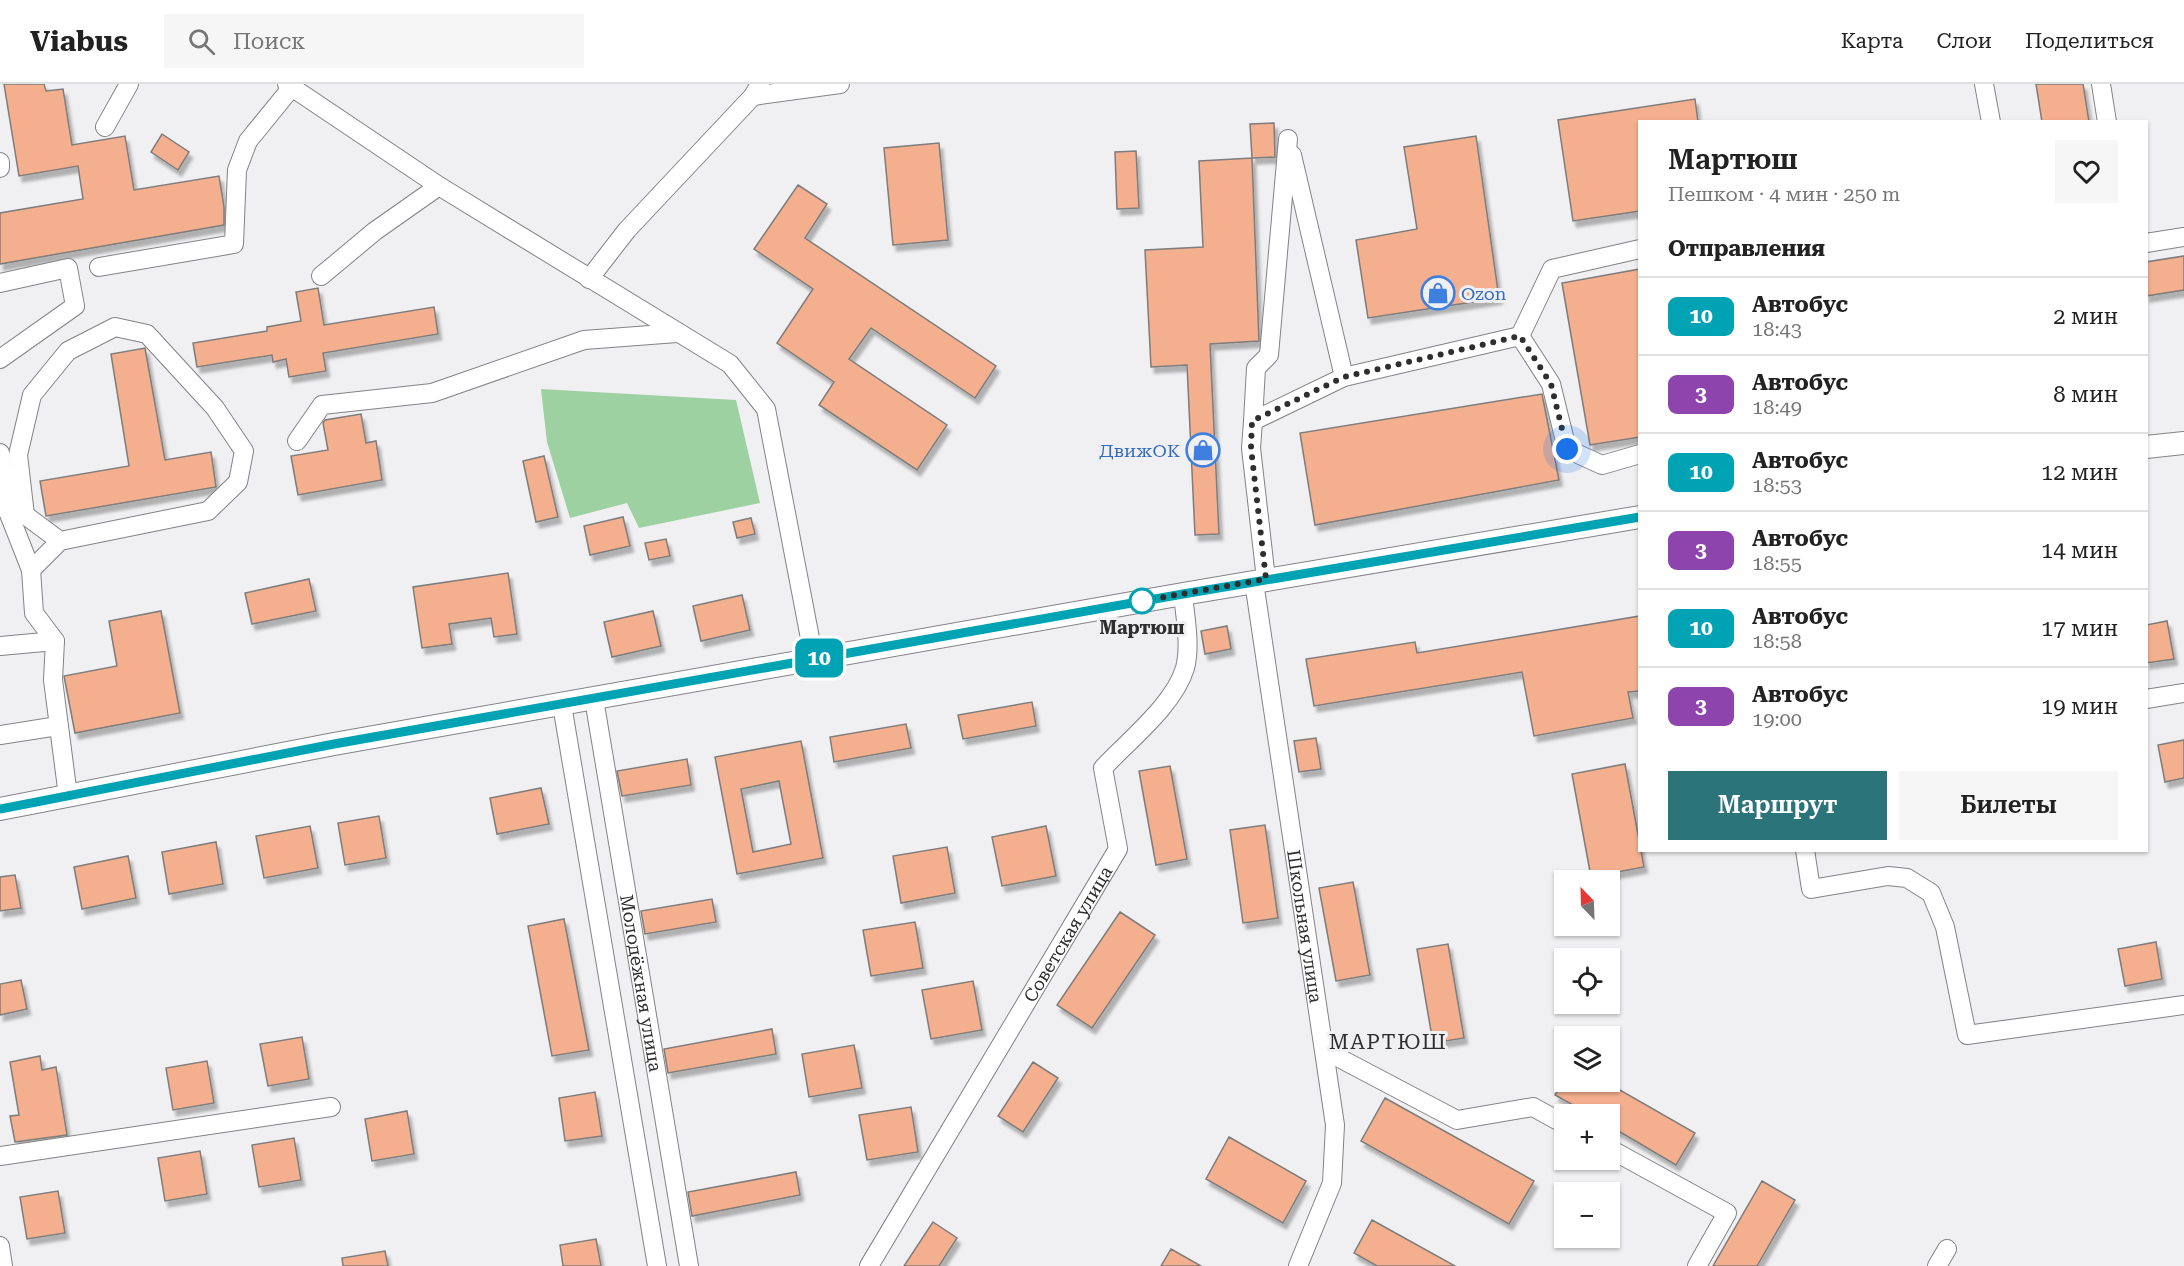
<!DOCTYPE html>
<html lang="ru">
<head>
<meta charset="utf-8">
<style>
  :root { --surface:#fff; --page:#f6f6f6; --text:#222; --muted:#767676; --line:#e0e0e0; --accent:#2b747a }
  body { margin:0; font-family:"Roboto Serif",serif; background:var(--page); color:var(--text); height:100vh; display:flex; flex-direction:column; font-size:22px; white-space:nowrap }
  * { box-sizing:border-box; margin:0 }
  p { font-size:20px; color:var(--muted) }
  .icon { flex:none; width:33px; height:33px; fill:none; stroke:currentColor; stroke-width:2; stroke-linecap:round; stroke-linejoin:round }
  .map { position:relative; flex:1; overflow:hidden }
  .details { position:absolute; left:1638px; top:36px; width:510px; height:732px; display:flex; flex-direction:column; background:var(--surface); border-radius:0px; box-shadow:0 2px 4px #0004 }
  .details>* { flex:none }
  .badge { padding:0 12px; border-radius:9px; font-size:21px; line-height:39px }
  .needle { width:39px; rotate:337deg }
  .tools { position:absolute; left:1554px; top:786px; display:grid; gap:12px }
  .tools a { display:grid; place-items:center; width:66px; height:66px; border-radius:0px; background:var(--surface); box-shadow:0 2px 4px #0004; font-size:30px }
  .you { position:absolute; width:30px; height:30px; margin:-15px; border:4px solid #fff; border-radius:50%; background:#1a73e8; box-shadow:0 0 0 9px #1a73e833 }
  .map>.badge { position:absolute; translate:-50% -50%; box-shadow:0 0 0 3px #fff }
  h2 { padding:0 30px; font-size:22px; line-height:54px }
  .round { display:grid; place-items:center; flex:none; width:63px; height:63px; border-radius:0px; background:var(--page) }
  .headline { display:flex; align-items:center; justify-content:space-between; height:102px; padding:0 30px }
  h1 { font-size:28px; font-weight:600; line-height:45px }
  .button { display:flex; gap:12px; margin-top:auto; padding:12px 30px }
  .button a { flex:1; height:69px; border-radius:0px; background:var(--accent); color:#fff; font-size:24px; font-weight:600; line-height:69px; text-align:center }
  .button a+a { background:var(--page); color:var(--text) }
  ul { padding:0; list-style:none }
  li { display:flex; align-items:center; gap:18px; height:78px; padding:0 30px; border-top:2px solid var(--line) }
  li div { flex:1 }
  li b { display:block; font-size:22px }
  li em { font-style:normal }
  li .badge { min-width:66px; font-weight:700; text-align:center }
  header { display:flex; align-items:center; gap:36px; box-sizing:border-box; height:84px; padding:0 30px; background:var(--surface); border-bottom:2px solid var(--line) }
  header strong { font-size:28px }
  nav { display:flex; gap:33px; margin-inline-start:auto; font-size:21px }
  .search { width:420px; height:54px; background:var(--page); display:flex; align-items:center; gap:15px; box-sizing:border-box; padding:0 21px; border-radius:0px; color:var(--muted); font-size:22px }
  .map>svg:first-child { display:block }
</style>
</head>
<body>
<header>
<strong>Viabus</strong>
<div class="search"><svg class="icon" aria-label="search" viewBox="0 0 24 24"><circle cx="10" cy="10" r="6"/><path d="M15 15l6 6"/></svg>Поиск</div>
<nav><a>Карта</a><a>Слои</a><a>Поделиться</a></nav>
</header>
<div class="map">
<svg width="2184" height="1182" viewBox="0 0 2184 1182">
  <defs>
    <filter id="shadow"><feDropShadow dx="3.5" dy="6" stdDeviation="1.5" flood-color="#0004"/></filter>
  </defs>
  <rect width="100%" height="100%" fill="#f0f0f2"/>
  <!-- green -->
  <path fill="#9ed1a2" d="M541,305L736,316L760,419L639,444L627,419L570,434L547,358Z"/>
  <!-- building -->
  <path fill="#f4b08e" stroke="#7e7c7b" stroke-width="1.5" fill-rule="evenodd" filter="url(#shadow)" d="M4,0H44L46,7L63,5L72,61L125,52L134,106L219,92L224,123V141L0,180V129L83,115L78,82L19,92Z
    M2036,0H2083L2089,38H2042Z
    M1695,15L1698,38H1640V127L1573,137L1558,36Z
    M1274,39L1275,73L1252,74L1250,40Z
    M162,50L189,68L178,86L151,68Z
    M1476,52L1499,214L1368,234L1356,156L1417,145L1404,63Z
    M939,59L948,156L893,161L884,64Z
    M1136,67L1139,124L1117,125L1115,68Z
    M1252,74L1259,257L1210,260L1219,450L1195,451L1187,281L1151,283L1145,166L1203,163L1199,77Z
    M798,101L827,120L805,154L996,282L975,314L871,244L849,275L947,341L917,386L819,321L834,298L777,259L813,205L754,165Z
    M2184,172V206L2146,212V178Z
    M1640,185V353L1590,361L1562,199Z
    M318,204L324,241L434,223L438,250L323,269L326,287L289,293L286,275L273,278L272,271L197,283L193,259L267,247V243L301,237L296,208Z
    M145,264L165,376L211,368L216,403L46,432L40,397L129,382L111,270Z
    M1542,310L1559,396L1315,441L1300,349Z
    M361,330L366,359L376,357L382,396L298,411L291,372L328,366L323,339L325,336Z
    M544,372L558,433L536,438L523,377Z
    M623,433L630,462L590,471L584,442Z
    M751,434L755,450L737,454L733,438Z
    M666,455L670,472L649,476L645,459Z
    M508,489L517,550L494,553L491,534L449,540L452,560L422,564L413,503Z
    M309,495L316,527L252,540L245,509Z
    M742,511L750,546L701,557L693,522Z
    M161,527L180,629L75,649L64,592L117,582L109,537Z
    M653,527L661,562L612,573L604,538Z
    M1640,532V607L1628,608L1633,634L1534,652L1522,588L1314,622L1306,575L1415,558L1417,569Z
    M2167,537L2174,575L2146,579V541Z
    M1227,542L1231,565L1205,570L1201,547Z
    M1032,618L1036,642L963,655L958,631Z
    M906,640L911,664L834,678L830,653Z
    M1316,654L1321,685L1299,688L1294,657Z
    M2184,656V694L2165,698L2158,661Z
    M801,657L823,774L737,790L715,673ZM779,697L791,760L753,768L741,705Z
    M687,675L691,701L622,712L617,687Z
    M1625,680L1644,783L1591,793L1572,690Z
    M1170,682L1187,775L1156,781L1139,687Z
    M541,704L549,740L497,750L490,714Z
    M379,732L386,774L345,781L338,739Z
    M1265,741L1278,834L1243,839L1230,746Z
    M310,742L318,784L264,794L256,752Z
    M1046,742L1056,792L1002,802L992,753Z
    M216,758L223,800L169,810L162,768Z
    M947,763L955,809L901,819L893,772Z
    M128,772L136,814L82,825L74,783Z
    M15,791L21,824L0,827V793Z
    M1353,798L1370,891L1336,897L1319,804Z
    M712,815L716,838L645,850L641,827Z
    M1120,828L1155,851L1092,944L1057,921Z
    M564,835L589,966L552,972L528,842Z
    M915,838L923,884L871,892L863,846Z
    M2156,858L2162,895L2125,902L2118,865Z
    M1448,860L1464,954L1433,959L1417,865Z
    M21,896L27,925L0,931V900Z
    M973,897L982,946L931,955L922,906Z
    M772,945L776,970L668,989L664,965Z
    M302,953L309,995L268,1002L260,960Z
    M854,961L862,1004L809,1013L802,970Z
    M40,972L42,986L56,983L67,1051L15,1058L10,1032L19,1031L10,978Z
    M207,977L214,1019L173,1026L166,984Z
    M1033,978L1058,994L1023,1048L998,1032Z
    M1563,998H1606L1695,1049L1676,1081L1610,1042V1030H1589L1555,1011Z
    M595,1008L602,1052L565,1057L559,1014Z
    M1385,1014L1534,1097L1509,1140L1361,1057Z
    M911,1023L918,1068L867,1076L859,1031Z
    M407,1027L414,1070L372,1077L365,1035Z
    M1229,1053L1306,1097L1283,1139L1206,1095Z
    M294,1054L301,1096L259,1103L252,1061Z
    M200,1067L207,1110L165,1117L158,1074Z
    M796,1088L800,1111L692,1132L688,1108Z
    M1762,1097L1795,1116L1757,1182H1713Z
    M58,1107L65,1149L27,1155L20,1113Z
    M1372,1136L1455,1182H1377L1354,1169Z
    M933,1138L957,1154L939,1182H904Z
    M596,1155L601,1182H563L560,1161Z
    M1171,1165L1201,1182H1161Z
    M385,1167L388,1182H343L342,1174Z"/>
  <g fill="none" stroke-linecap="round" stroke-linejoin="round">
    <defs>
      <g id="minor">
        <path d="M287,0L439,102L730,280L766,325L814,575"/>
        <path d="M1984,0L1991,38"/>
        <path d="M2101,0L2107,38"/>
        <path d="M753,12L840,0"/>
        <path d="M105,43L129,0"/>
        <path d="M1292,71L1344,293"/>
        <path d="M0,78V84"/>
        <path d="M2146,159L2184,153"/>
        <path d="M99,183L234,160L237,86L248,57L292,3L291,0"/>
        <path d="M321,192L375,147L439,102"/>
        <path d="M589,195L627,146L753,12L760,0"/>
        <path d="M0,199L68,184L75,222L0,275"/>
        <path d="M1520,252L1551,300L1567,365L1602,381L1640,370"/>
        <path d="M1253,337L1256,284L1269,271L1288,55"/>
        <path d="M297,357L322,321L432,309L584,256L677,249"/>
        <path d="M0,369L7,425L31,486L34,529L55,557L53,596L68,712"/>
        <path d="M31,486L60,457L208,427L238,398L244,367L215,324L147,250L115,243L68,267L32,311L18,371L25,431L60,457"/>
        <path d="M1266,495L1251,364L1253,337L1344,293L1520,252L1552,185L1640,165"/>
        <path id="s1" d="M1254,498L1335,1041L1332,1099L1298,1182"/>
        <path d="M0,562L55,557"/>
        <path id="s2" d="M594,615L689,1182"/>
        <path d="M2146,615L2184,609"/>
        <path d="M562,621L657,1182"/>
        <path d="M0,651L58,642"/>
        <path d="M1805,766L1811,805L1888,792L1907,794L1931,809L1945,843L1967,951L2184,921"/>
        <path d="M1324,966L1457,1036L1533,1023L1564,1040"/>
        <path d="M1610,1065L1727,1129L1697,1182"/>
        <path d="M0,1072L331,1023"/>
        <path d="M0,1162L3,1182"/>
        <path id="s3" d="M869,1182L1118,765L1103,684C1129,656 1174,621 1185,584C1191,561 1185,533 1183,510"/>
        <path d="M1937,1182L1947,1165"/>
      </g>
      <path id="major" d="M2146,363L2184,359
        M0,725L334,660L1183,510L1640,433"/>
    </defs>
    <!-- minor casing -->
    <use href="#minor" stroke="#838386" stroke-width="20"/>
    <!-- major casing -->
    <use href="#major" stroke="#838386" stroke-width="24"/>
    <!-- minor -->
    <use href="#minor" stroke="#fff" stroke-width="18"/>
    <!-- major -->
    <use href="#major" stroke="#fff" stroke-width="22"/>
  </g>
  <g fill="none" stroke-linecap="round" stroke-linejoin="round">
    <defs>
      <path id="line" d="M0,725L334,660L1183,510L1640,433"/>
    </defs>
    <!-- line casing -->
    <use href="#line" stroke="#fff" stroke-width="14"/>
    <!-- line -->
    <use href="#line" stroke="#00a3b4" stroke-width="9"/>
    <!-- walk -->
    <path stroke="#2e2e2f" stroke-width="6" stroke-dasharray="0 10.8" d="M1142,517L1266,495L1251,364L1252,337L1344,293L1520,252L1551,300L1567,365"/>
  </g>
  <!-- icons -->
  <defs>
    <symbol id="shop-ring" viewBox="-11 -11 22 22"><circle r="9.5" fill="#f0f0f2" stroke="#3f7fe0" stroke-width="1.5"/><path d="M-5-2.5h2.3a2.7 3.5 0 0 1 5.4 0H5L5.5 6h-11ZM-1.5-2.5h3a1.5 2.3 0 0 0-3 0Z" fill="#3f7fe0"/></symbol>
  </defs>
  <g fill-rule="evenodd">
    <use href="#shop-ring" x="1419" y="190" width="38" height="38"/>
    <use href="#shop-ring" x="1184" y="347" width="38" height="38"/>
  </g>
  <!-- markers -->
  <circle fill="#fff" stroke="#00a3b4" stroke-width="3" cx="1142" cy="517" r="12"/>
  <g text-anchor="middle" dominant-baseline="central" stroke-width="6" stroke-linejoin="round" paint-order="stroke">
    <!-- shop labels -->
    <g font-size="18" fill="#366cbe" stroke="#f0f0f2" text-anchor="start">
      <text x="1461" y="209">Ozon</text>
      <text x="1180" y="366" text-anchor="end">ДвижОК</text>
    </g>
    <!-- stop labels -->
    <g font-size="18" font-weight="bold" fill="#2e2e2f" stroke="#f0f0f2">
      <text x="1142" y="543">Мартюш</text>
    </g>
    <!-- street labels -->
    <g font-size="18" fill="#2e2e2f" stroke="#f0f0f2">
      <text stroke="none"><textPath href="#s1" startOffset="348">Школьная улица</textPath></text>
      <text stroke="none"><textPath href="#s3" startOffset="387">Советская улица</textPath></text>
      <text stroke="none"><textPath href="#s2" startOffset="288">Молодёжная улица</textPath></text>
    </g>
    <!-- quarter labels -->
    <g font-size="21" letter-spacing="1.5" fill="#2e2e2f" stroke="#f0f0f2">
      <text x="1388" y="958">МАРТЮШ</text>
    </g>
  </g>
</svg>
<div class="tools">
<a><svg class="needle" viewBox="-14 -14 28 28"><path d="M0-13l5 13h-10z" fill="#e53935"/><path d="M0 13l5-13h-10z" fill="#767676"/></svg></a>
<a><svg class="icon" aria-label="locate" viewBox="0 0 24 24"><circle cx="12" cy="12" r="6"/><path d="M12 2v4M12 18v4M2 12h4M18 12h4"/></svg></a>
<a><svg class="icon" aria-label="layers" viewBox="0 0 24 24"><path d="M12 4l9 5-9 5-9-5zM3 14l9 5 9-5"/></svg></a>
<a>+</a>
<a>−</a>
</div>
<div class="you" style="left:1567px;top:365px"></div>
<b class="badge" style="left:819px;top:574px;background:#00a3b4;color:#fff">10</b>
<section class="details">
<div class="headline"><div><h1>Мартюш</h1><p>Пешком · 4 мин · 250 m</p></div><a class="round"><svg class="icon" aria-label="heart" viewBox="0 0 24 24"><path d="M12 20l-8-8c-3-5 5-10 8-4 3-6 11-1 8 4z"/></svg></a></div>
<h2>Отправления</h2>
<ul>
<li><span class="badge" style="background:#00a3b4;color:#fff">10</span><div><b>Автобус</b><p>18:43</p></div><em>2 мин</em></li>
<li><span class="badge" style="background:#8e44ad;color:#fff">3</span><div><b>Автобус</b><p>18:49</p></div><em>8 мин</em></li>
<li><span class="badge" style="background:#00a3b4;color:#fff">10</span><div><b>Автобус</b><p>18:53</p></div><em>12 мин</em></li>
<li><span class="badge" style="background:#8e44ad;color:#fff">3</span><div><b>Автобус</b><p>18:55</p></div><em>14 мин</em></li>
<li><span class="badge" style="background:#00a3b4;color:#fff">10</span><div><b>Автобус</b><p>18:58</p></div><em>17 мин</em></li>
<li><span class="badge" style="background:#8e44ad;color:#fff">3</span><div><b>Автобус</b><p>19:00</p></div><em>19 мин</em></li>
</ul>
<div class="button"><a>Маршрут</a><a>Билеты</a></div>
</section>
</div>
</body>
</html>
